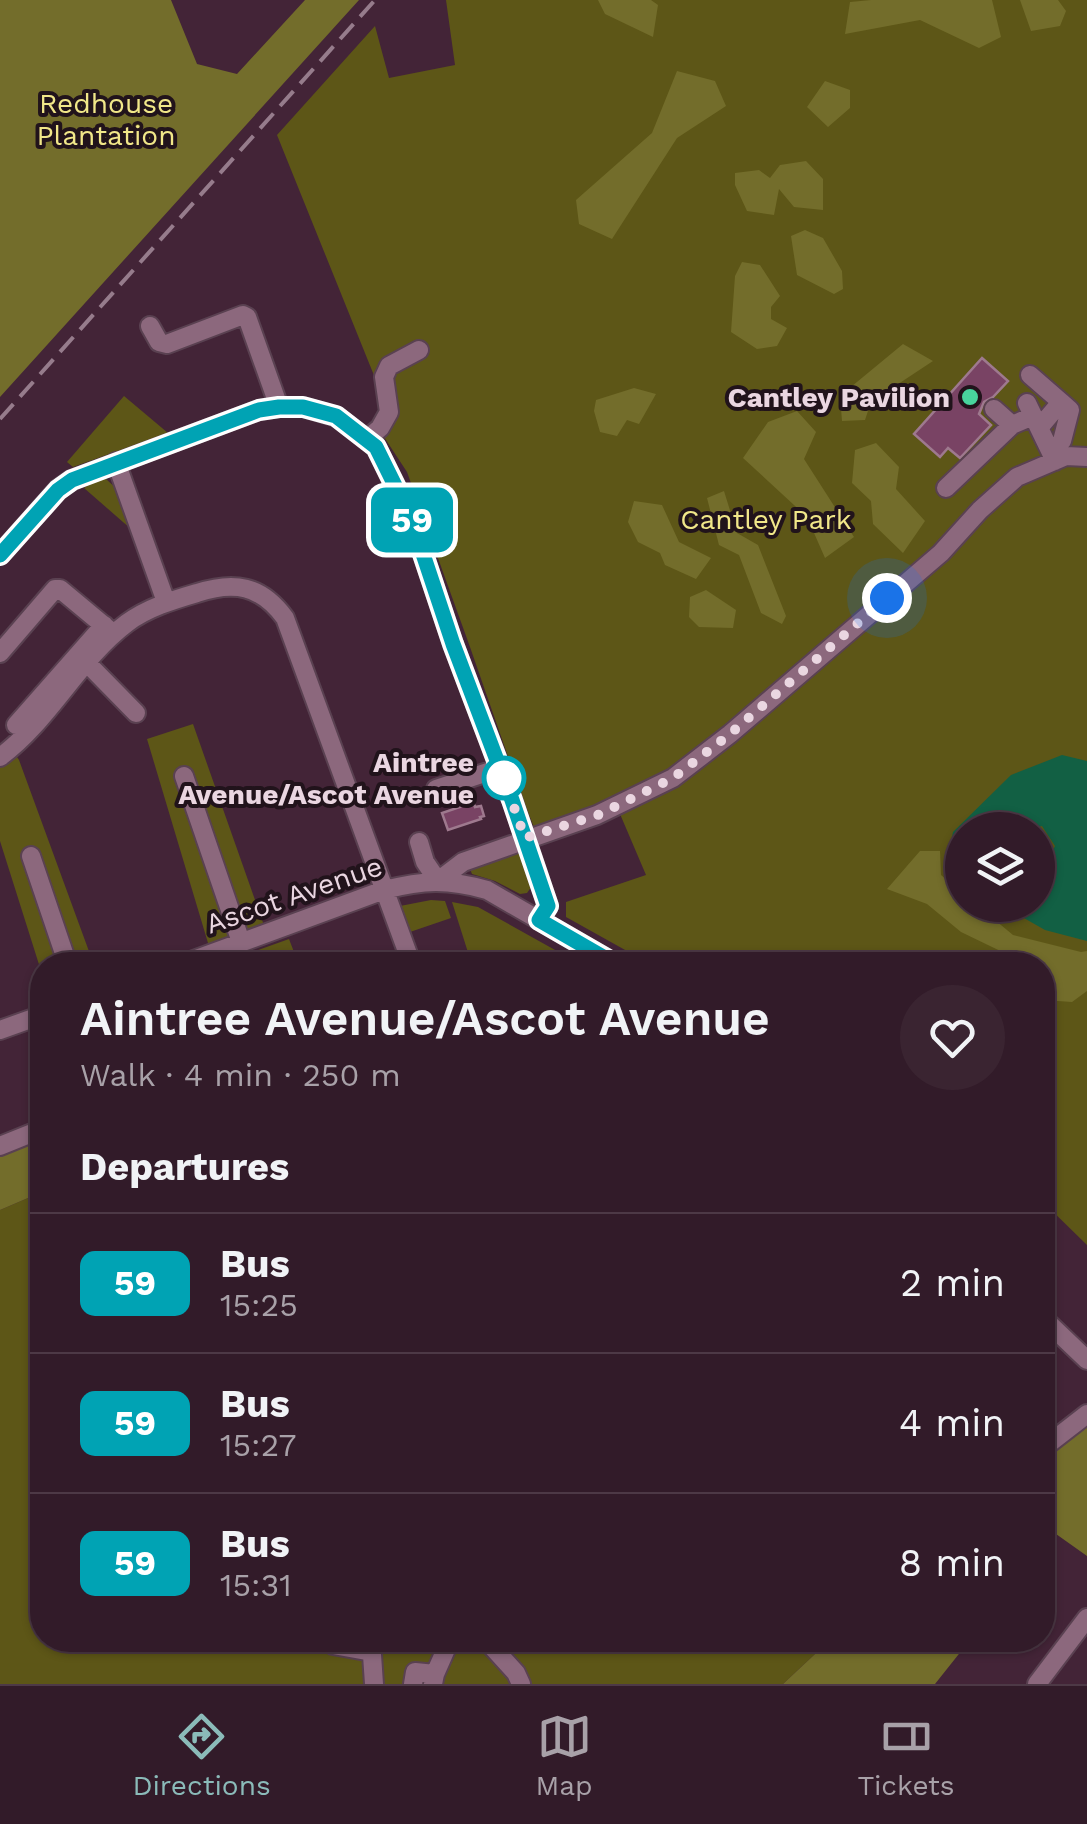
<!DOCTYPE html>
<html lang="en">
<head>
<meta charset="utf-8">
<style>
  :root { --surface:#321b29; --page:#3a2431; --text:#f1f3f6; --muted:#a8a1a8; --line:#4d3946; --accent:#8bbbb9 }
  body { margin:0; font-family:"Work Sans",sans-serif; background:var(--page); color:var(--text); height:100vh; display:flex; flex-direction:column; font-size:38px; white-space:nowrap }
  * { box-sizing:border-box; margin:0 }
  p { font-size:32px; color:var(--muted) }
  .icon { flex:none; width:55px; height:55px; fill:none; stroke:currentColor; stroke-width:2; stroke-linecap:round; stroke-linejoin:round }
  .map { position:relative; flex:1; overflow:hidden }
  .sheet { position:absolute; left:30px; top:952px; width:1025px; height:700px; display:flex; flex-direction:column; background:var(--surface); border-radius:40px; box-shadow:0 2px 8px #0004,0 0 0 2px var(--line) }
  .sheet>* { flex:none }
  .badge { padding:0 20px; border-radius:15px; font-size:35px; line-height:65px }
  .tools { position:absolute; left:945px; top:812px; display:grid; gap:20px }
  .tools a { display:grid; place-items:center; width:110px; height:110px; border-radius:50%; background:var(--surface); box-shadow:0 2px 8px #0004,0 0 0 2px var(--line); font-size:50px }
  .you { position:absolute; width:50px; height:50px; margin:-25px; border:8px solid #fff; border-radius:50%; background:#1a73e8; box-shadow:0 0 0 15px #1a73e833 }
  .map>.badge { position:absolute; translate:-50% -50%; box-shadow:0 0 0 5px #fff }
  h2 { padding:0 50px; font-size:38px; line-height:90px }
  .round { display:grid; place-items:center; flex:none; width:105px; height:105px; border-radius:52px; background:var(--page) }
  .head { display:flex; align-items:center; justify-content:space-between; height:170px; padding:0 50px }
  h1 { font-size:48px; font-weight:600; line-height:75px }
  ul { padding:0; list-style:none }
  li { display:flex; align-items:center; gap:30px; height:140px; padding:0 50px; border-top:2px solid var(--line) }
  li div { flex:1 }
  li b { display:block; font-size:38px }
  li em { font-style:normal }
  li .badge { min-width:110px; font-weight:700; text-align:center }
  .tabs { display:flex; justify-content:space-around; align-items:center; height:140px; border-top:2px solid var(--line); background:var(--surface); font-size:28px; color:var(--muted) }
  .tabs a { display:grid; justify-items:center; gap:5px }
  .tabs .on { color:var(--accent) }
  .map>svg:first-child { display:block }
</style>
</head>
<body>
<div class="map">
<svg width="1087" height="1684" viewBox="0 0 1087 1684">
  <rect width="100%" height="100%" fill="#432437"/>
  <!-- green -->
  <path fill="#5d5617" fill-rule="evenodd" d="M446,0H1087V1245L1043,1202L1042,965H652L566,917V902L646,875L620,814L538,841L535,830L521,794L470,647L407,472L384,437L392,420L277,135L375,26L389,78L455,65ZM962,830H1038V905H962Z
    M124,396L168,433L73,467L67,462Z
    M106,479L117,489L131,529L84,488L97,480Z
    M193,724L267,934L211,953L147,739Z
    M11,748L19,760L94,965H42V974L0,841V757Z
    M513,850L525,854L534,883L527,893L520,894L495,881L472,874L470,869L475,863Z
    M431,900L445,901L451,918L410,932L400,906Z
    M452,902L478,907L582,965H472Z
    M289,939L299,965H216Z
    M42,1192V1640H830L783,1684H0V1210Z"/>
  <!-- forest -->
  <path fill="#736d2b" d="M0,0H171L197,64L237,74L305,0H359L0,397Z
    M598,0H651L658,5L653,37L605,14Z
    M871,0H992L1001,37L979,48L920,20L845,34L850,2Z
    M1020,0H1058L1066,11L1060,26L1031,31Z
    M677,71L715,81L726,106L677,138L612,239L579,224L576,200L652,133Z
    M825,81L850,90V108L828,127L807,107Z
    M806,161L823,179V210L794,207L779,189L774,215L747,211L735,185V173L759,170L770,178L780,165Z
    M805,230L823,238L842,271L843,289L834,294L797,275L791,236Z
    M742,262L760,265L780,296L771,307V319L787,328L777,346L757,349L731,332L735,276Z
    M903,344L933,361L871,402L865,420L842,421L840,396Z
    M634,388L656,394L639,424L627,420L617,436L600,432L594,411L596,400Z
    M797,411L816,432L804,459L854,537L825,558L807,517L743,458L768,422Z
    M876,443L899,467L896,489L925,521L903,553L873,524L871,501L852,483L855,450Z
    M724,491L737,533L758,545L786,616L782,624L761,613L739,555L719,545L707,498Z
    M634,501L662,505L679,542L711,558L696,579L665,565L660,553L638,542L628,522Z
    M706,590L736,610L733,628L699,627L689,617L690,597Z
    M920,851H940L941,875L962,893V905H977L1013,935L1081,952L1087,951V991L1072,1002L1043,1000L1042,965H1019L1021,961L961,932L927,904L887,889Z
    M42,1129V1192L0,1210V1146Z
    M1087,1409V1556L1056,1534L1043,1550L1042,1439Z
    M830,1640H970L935,1684H783Z"/>
  <!-- water -->
  <path fill="#126044" d="M1062,755L1087,761V941L1045,930L1001,905H1038V866L1050,857L1055,846L1042,826L1027,830H962V884L950,877L947,865L953,832L1011,775Z"/>
  <!-- building -->
  <path fill="#794364" stroke="#9e798e" stroke-width="2.5" d="M982,358L1008,381L993,397L984,402L979,414L991,425L960,458L948,448L940,457L914,434Z
    M470,791L475,807L481,806L484,816L480,817L481,819L448,830L442,813L460,807L456,796Z"/>
  <g fill="none" stroke-linecap="round" stroke-linejoin="round">
    <defs>
      <path id="minor" d="M150,326L159,342L167,344L243,315L247,317L279,407
        M1030,375L1061,402L1039,428
        M1061,402L1070,410L1062,441
        M1027,403L1055,461
        M994,409L1012,425
        M367,439L380,428L389,412L384,377L389,366L419,350
        M116,462L166,602
        M946,488L1012,425L1033,416
        M0,555L58,489L71,480L259,410L279,407H303L337,417L376,447L411,518L453,644L512,799L548,906L539,920
        M0,653L55,589H60L114,634
        M87,663L136,713
        M16,725L104,625
        M0,757C50,720 78,660 127,623C147,608 173,600 197,593C234,581 261,585 285,618L412,965
        M184,776L241,942
        M436,789L500,768
        M419,842L425,862L438,881L463,862L597,815L673,778L730,734L941,553L980,510L1017,477L1066,456L1087,457
        M31,856L68,965
        M180,965L384,890C424,880 447,879 487,890L617,965
        M0,1030L42,1015
        M0,1146L42,1129
        M1042,1317L1087,1360
        M1042,1449L1087,1414
        M371,1640L374,1684
        M486,1640L516,1673L521,1684
        M333,1645L372,1652
        M435,1674L450,1640
        M413,1684L415,1672L435,1674L433,1684
        M1037,1684L1087,1618"/>
    </defs>
    <!-- minor casing -->
    <use href="#minor" stroke="#5a4151" stroke-width="22"/>
    <!-- minor -->
    <use href="#minor" stroke="#8c687d" stroke-width="18"/>
    <!-- rail -->
    <path stroke="#967c8c" stroke-width="4" stroke-dasharray="20 10" stroke-linecap="butt" d="M0,419L375,0"/>
  </g>
  <g fill="none" stroke-linecap="round" stroke-linejoin="round">
    <defs>
      <path id="line" d="M0,555L58,490L72,480L259,410L279,407H303L336,416L376,447L411,518L453,644L512,800L548,906L539,920L617,965"/>
    </defs>
    <!-- line casing -->
    <use href="#line" stroke="#fff" stroke-width="22"/>
    <!-- line -->
    <use href="#line" stroke="#00a3b4" stroke-width="15"/>
    <!-- walk -->
    <path stroke="#ead6e1" stroke-width="10" stroke-dasharray="0 18" d="M504,778L500,768L525,838L598,815L673,778L730,734L887,598"/>
  </g>
  <!-- markers -->
  <circle fill="#48d49d" stroke="#21131b" stroke-width="4" cx="970" cy="397" r="10"/>
  <circle fill="#fff" stroke="#00a3b4" stroke-width="5" cx="504" cy="778" r="20"/>
  <g text-anchor="middle" dominant-baseline="central" stroke-width="8" stroke-linejoin="round" paint-order="stroke">
    <!-- park labels -->
    <g font-size="28" fill="#f1e789" stroke="#21131b">
      <text x="106" y="103">Redhouse<tspan x="106" dy="32">Plantation</tspan></text>
      <text x="766" y="519">Cantley Park</text>
    </g>
    <!-- poi labels -->
    <g font-size="28" font-weight="bold" fill="#ead6e1" stroke="#21131b" text-anchor="end">
      <text x="950" y="397">Cantley Pavilion</text>
    </g>
    <!-- stop labels -->
    <g font-size="28" font-weight="bold" fill="#ead6e1" stroke="#21131b" text-anchor="end">
      <text x="474" y="762">Aintree<tspan x="474" dy="32">Avenue/Ascot Avenue</tspan></text>
    </g>
    <!-- street labels -->
    <g font-size="28" fill="#ead6e1" stroke="#21131b">
      <text transform="translate(294 895) rotate(-19)">Ascot Avenue</text>
    </g>
  </g>
</svg>
<div class="tools">
<a><svg class="icon" aria-label="layers" viewBox="0 0 24 24"><path d="M12 4l9 5-9 5-9-5zM3 14l9 5 9-5"/></svg></a>
</div>
<div class="you" style="left:887px;top:598px"></div>
<b class="badge" style="left:412px;top:520px;background:#00a3b4;color:#fff">59</b>
<section class="sheet">
<div class="head"><div><h1>Aintree Avenue/Ascot Avenue</h1><p>Walk · 4 min · 250 m</p></div><a class="round"><svg class="icon" aria-label="heart" viewBox="0 0 24 24"><path d="M12 20l-8-8c-3-5 5-10 8-4 3-6 11-1 8 4z"/></svg></a></div>
<h2>Departures</h2>
<ul>
<li><span class="badge" style="background:#00a3b4;color:#fff">59</span><div><b>Bus</b><p>15:25</p></div><em>2 min</em></li>
<li><span class="badge" style="background:#00a3b4;color:#fff">59</span><div><b>Bus</b><p>15:27</p></div><em>4 min</em></li>
<li><span class="badge" style="background:#00a3b4;color:#fff">59</span><div><b>Bus</b><p>15:31</p></div><em>8 min</em></li>
</ul>
</section>
</div>
<nav class="tabs">
<a class="on"><svg class="icon" aria-label="directions" viewBox="0 0 24 24"><path d="M12 3l9 9-9 9-9-9zM9 14v-3h6M13 9l2 2-2 2"/></svg>Directions</a>
<a><svg class="icon" aria-label="map" viewBox="0 0 24 24"><path d="M3 6l6-2 6 2 6-2v14l-6 2-6-2-6 2zM9 4v14M15 6v14"/></svg>Map</a>
<a><svg class="icon" aria-label="tickets" viewBox="0 0 24 24"><path d="M3 7h18v10H3zM15 7v10"/></svg>Tickets</a>
</nav>
</body>
</html>
